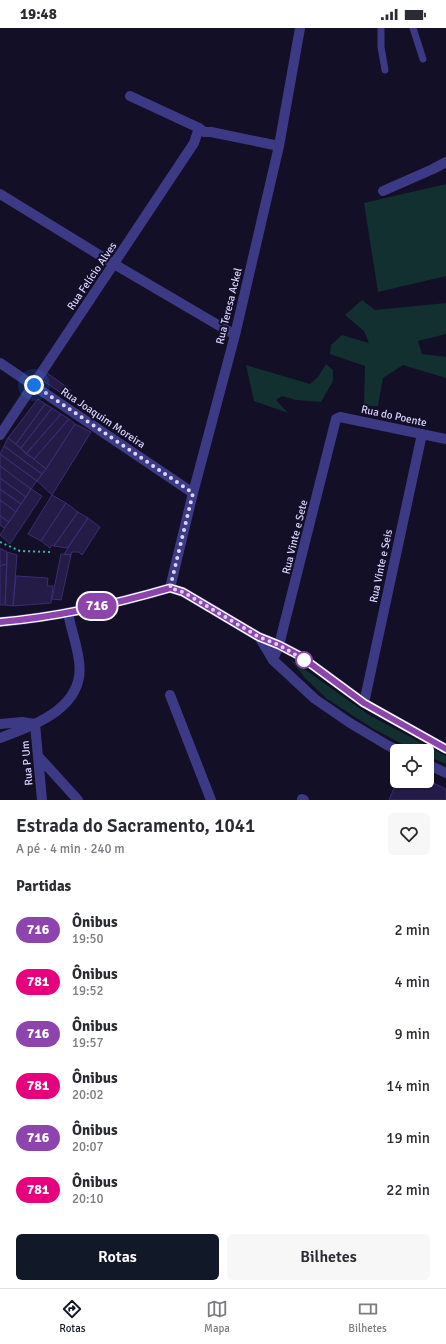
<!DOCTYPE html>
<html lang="pt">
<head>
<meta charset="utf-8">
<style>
  :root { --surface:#fff; --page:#f7f7f7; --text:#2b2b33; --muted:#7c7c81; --line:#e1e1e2; --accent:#111827 }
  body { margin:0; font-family:Signika,sans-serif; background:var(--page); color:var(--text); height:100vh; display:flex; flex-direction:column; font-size:15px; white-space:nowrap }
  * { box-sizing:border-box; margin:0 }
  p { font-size:13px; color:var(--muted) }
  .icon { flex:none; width:22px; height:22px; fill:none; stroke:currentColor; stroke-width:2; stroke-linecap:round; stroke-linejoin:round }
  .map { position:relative; height:772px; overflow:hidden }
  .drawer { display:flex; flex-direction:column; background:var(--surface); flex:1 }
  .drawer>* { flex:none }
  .badge { padding:0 8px; border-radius:13px; font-size:14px; line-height:26px }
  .controls { position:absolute; left:390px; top:716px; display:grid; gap:8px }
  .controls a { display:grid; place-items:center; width:44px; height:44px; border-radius:6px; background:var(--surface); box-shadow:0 1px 3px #0004; font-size:20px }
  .you { position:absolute; width:20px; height:20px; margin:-10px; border:3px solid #fff; border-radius:50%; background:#1a73e8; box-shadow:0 0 0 6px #1a73e833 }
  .map>.badge { position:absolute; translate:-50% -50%; box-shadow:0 0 0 2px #fff }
  h2 { padding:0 16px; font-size:15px; line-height:36px }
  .round { display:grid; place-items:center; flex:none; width:42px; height:42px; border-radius:6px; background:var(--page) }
  .head { display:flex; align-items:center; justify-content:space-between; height:68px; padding:0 16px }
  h1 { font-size:19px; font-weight:600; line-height:30px }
  .primary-button { display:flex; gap:8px; margin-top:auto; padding:8px 16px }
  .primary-button a { flex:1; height:46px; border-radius:6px; background:var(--accent); color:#fff; font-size:16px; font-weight:600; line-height:46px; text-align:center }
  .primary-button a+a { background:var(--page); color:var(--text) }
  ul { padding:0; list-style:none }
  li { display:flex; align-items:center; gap:12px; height:52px; padding:0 16px }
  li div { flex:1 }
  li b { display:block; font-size:15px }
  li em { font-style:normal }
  li .badge { min-width:44px; font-weight:700; text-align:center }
  .status { display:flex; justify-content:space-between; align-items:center; height:28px; padding:0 20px; background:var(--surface); direction:ltr }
  .status svg { height:11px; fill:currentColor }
  .tab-bar { display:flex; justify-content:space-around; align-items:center; height:56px; border-top:1px solid var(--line); background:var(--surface); font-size:11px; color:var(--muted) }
  .tab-bar a { display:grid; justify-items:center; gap:2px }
  .tab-bar .active { color:var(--accent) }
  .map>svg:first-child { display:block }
</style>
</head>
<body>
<div class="status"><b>19:48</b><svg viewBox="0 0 49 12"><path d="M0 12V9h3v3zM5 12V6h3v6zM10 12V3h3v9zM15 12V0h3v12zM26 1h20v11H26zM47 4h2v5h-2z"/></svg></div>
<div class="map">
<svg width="446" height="772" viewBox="0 0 446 772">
  <rect width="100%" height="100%" fill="#130f26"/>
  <!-- green -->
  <path fill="#12302f" d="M446,156V248L378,264L364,175Z
    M362,272L375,282L446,275V306L418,313L422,326L446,329V350L403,337L383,350L378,378H364L365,338L330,326L331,317L342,307L369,315L364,303L345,287Z
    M326,336L333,342V353L321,374L296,372L282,368L276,372L288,385L254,373L246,337L310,356L318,349Z
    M290,631L369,687L446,728V736L427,728V723H417L402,716L374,701L327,671L305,650Z"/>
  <!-- building -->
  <path fill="#241b47" stroke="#3b2d73" d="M47,345L71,362L67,369L42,352Z
    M38,371L45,376L16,416L8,410Z
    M45,376L52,380L21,420L16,416Z
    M52,380L61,386L26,426L21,420Z
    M61,386L69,391L34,431L26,426Z
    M69,391L75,396L46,441L34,431Z
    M75,396L91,404L52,467L37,453L46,441Z
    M8,410L46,441L42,446L4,418Z
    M4,418L42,446L37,453L0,426Z
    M0,426L37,453L31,461L0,438Z
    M0,438L31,461L26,469L0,450Z
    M0,450L26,469L21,476L0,461Z
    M0,461L21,476L16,484L0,472Z
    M31,461L42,468L10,516L0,507Z
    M52,467L66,475L41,513L28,506Z
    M0,472L16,484L9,494L0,488Z
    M66,475L78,484L54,518L52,517L50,520L41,513Z
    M78,484L88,490L67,520L54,518Z
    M0,488L9,494L4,500L0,497Z
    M88,490L100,499L82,527L79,524H72L71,527L64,526Z
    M0,520L7,524V536L0,538Z
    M7,524L17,527L13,578L5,577Z
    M61,526L71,527L61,572L52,571Z
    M7,536L5,577H0V538Z
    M16,548L48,550L47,558H53L51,575L13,578Z
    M427,752L446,761V772H389L397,753H427Z"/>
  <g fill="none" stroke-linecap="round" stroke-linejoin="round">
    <!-- path -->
    <path stroke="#2fb8b0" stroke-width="2" stroke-dasharray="2 3" stroke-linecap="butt" d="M0,514L20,523L51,524"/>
    <!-- service -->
    <path stroke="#3d3a85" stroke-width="7" d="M381,0V19L385,42
      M413,0L423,31"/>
    <!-- minor -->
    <path stroke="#3d3a85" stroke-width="10" d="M130,68L199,100
      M383,163L433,141L446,134
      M0,166L114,236L235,307
      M0,335L193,465
      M0,407L194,115L199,100L204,104H211L279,118
      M170,560L193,465L235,307L279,118L300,0
      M273,632L279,617L336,391L340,389L446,411
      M170,667L211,772
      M364,675L422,406
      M0,696L22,694L35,696
      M35,696L42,772
      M0,710C34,697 86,680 79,633C77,617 71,601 68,585
      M38,728L78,772
      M302,771L304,772"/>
    <!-- tertiary -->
    <path stroke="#3d3a85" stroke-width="10" d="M0,594C58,589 115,576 170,560L183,564L259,609L279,617L300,628L364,675L446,721
      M259,609L273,632L315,671L350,695L387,717L399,723
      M427,736L446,745"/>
  </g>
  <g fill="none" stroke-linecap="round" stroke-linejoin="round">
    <defs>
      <path id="line" d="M0,594C58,589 115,576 170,560L183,564L259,609L279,617L300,628L364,675L446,721"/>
    </defs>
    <!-- line casing -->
    <use href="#line" stroke="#fff" stroke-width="9"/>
    <!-- line -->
    <use href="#line" stroke="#8e44ad" stroke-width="6"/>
    <!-- walk -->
    <path stroke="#d9d4ff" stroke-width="4" stroke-dasharray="0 7.2" d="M34,357L193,465L170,560L183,564L259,609L279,617L304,632"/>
  </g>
  <!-- markers -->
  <circle fill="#fff" stroke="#8e44ad" stroke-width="2" cx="304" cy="632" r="8"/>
  <g text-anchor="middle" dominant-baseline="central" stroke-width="4" stroke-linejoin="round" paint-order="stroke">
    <!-- street labels -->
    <g font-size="11" fill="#d9d4ff" stroke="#130f26">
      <text transform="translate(92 248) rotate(-56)">Rua Felício Alves</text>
      <text transform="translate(229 278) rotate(-76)">Rua Teresa Ackel</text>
      <text transform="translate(394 388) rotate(12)">Rua do Poente</text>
      <text transform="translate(103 390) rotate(34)">Rua Joaquim Moreira</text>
      <text transform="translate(295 509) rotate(-76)">Rua Vinte e Sete</text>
      <text transform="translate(381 538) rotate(-78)">Rua Vinte e Seis</text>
      <text transform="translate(27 735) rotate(-95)">Rua P Um</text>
    </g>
  </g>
</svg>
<div class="controls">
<a><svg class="icon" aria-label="locate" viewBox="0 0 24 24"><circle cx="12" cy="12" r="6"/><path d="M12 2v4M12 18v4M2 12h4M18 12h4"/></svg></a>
</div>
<div class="you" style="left:34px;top:357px"></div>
<b class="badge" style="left:97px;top:578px;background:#8e44ad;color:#fff">716</b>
</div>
<section class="drawer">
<div class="head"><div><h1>Estrada do Sacramento, 1041</h1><p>A pé · 4 min · 240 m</p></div><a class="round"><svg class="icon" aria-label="heart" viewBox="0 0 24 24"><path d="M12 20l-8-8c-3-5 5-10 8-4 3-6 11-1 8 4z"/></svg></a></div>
<h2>Partidas</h2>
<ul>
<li><span class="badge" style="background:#8e44ad;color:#fff">716</span><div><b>Ônibus</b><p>19:50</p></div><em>2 min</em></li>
<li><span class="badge" style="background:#e6007e;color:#fff">781</span><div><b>Ônibus</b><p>19:52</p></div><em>4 min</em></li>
<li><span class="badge" style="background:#8e44ad;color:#fff">716</span><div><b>Ônibus</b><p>19:57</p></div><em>9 min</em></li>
<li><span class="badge" style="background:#e6007e;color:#fff">781</span><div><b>Ônibus</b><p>20:02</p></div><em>14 min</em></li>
<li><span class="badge" style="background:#8e44ad;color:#fff">716</span><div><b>Ônibus</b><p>20:07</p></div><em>19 min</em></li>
<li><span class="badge" style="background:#e6007e;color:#fff">781</span><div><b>Ônibus</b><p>20:10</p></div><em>22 min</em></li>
</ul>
<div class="primary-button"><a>Rotas</a><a>Bilhetes</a></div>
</section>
<nav class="tab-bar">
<a class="active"><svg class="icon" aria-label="directions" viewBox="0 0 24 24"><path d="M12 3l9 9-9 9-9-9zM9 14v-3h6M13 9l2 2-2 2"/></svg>Rotas</a>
<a><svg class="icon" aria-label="map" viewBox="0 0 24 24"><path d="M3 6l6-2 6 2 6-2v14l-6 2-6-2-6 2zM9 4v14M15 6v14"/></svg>Mapa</a>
<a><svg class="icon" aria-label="tickets" viewBox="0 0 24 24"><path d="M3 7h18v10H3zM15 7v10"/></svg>Bilhetes</a>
</nav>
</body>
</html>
